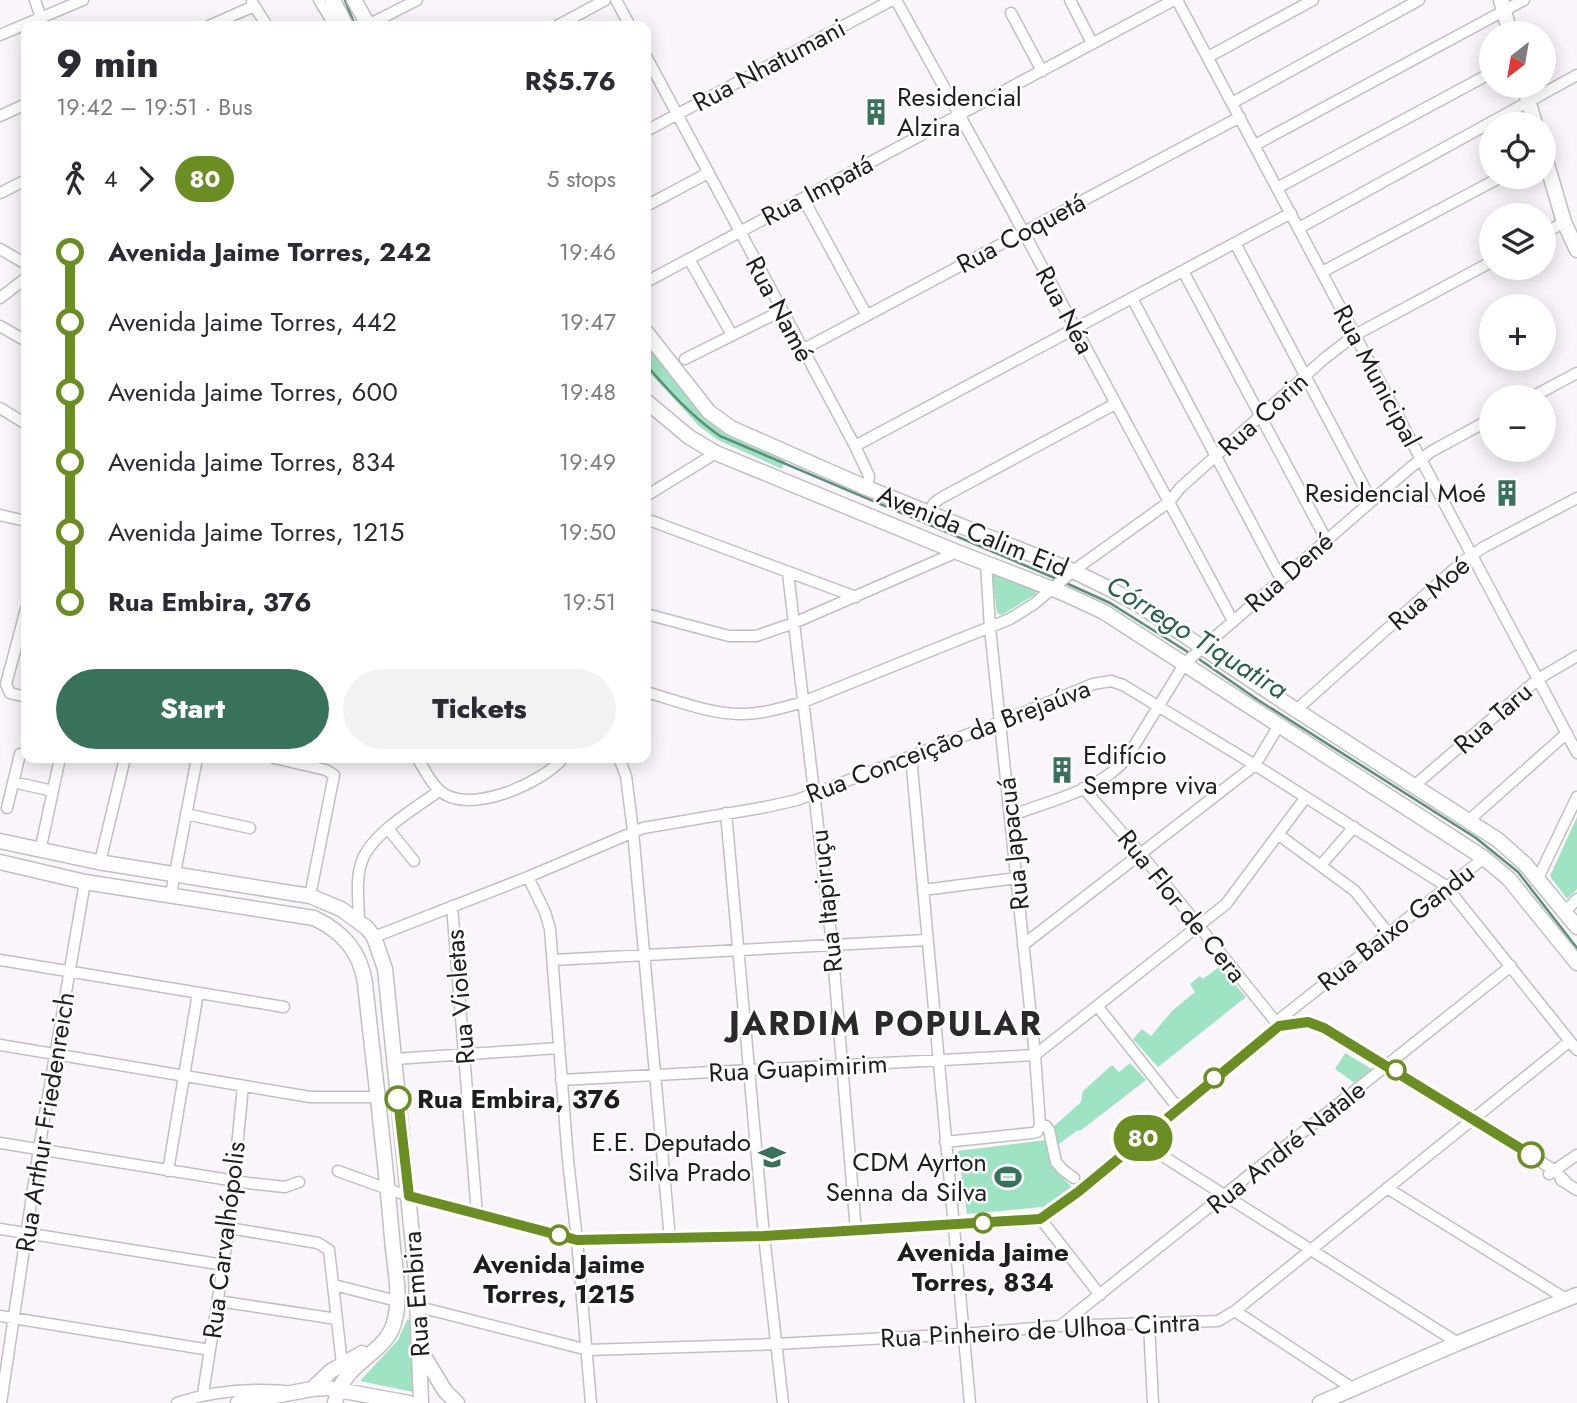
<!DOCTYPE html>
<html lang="en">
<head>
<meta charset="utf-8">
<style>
  :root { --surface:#fff; --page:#f2f2f3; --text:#2b2b33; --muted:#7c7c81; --accent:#39725a }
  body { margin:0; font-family:Jost,sans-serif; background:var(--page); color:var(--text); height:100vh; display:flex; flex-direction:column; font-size:26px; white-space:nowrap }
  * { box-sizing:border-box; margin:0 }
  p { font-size:23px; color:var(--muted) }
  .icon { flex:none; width:38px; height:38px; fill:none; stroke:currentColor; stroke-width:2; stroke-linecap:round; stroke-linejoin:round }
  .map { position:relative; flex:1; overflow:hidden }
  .panel { position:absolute; left:21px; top:21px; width:630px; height:742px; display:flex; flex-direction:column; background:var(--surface); border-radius:14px; box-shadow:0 4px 18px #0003 }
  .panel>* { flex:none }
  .badge { padding:0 14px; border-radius:23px; font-size:24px; line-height:46px }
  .needle { width:46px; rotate:211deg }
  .buttons { position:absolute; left:1479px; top:21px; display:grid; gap:14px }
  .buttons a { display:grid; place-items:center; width:77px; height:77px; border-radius:50%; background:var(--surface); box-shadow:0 4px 18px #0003; font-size:35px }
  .map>.badge { position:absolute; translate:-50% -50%; box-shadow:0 0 0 4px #fff }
  .legs { display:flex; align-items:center; gap:10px; height:77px; padding:0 35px; font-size:23px }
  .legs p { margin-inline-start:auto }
  .head { display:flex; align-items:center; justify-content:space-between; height:119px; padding:0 35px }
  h1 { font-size:38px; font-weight:800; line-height:52px }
  .button { display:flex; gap:14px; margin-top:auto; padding:14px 35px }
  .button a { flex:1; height:80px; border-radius:42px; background:var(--accent); color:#fff; font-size:28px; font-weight:800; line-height:80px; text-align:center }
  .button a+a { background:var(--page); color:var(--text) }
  ul { padding:0 35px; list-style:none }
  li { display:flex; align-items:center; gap:24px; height:70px; font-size:26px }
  li i { display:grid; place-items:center; width:10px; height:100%; margin:0 9px; background:currentColor }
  li i::after { content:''; width:18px; height:18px; margin:-9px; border:5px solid; border-radius:50%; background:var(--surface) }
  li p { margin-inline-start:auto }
  li:first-child i { background:linear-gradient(#0000 50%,currentColor 0) }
  li:last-child i { background:linear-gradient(currentColor 50%,#0000 0) }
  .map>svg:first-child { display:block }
</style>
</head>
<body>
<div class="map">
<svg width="1577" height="1403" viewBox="0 0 1577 1403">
  <rect width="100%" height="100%" fill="#f9f5fa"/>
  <!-- green -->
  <path fill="#9ee4c4" d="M646,338L695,406L716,424L786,457L782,469L720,441L700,427L646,369Z
    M995,572L1036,590V594L1002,615L997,613L992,575Z
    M1577,817V889L1567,899L1550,876Z
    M1219,967L1246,997L1158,1067L1133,1039L1142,1029L1151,1036L1173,1010L1195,992L1190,984L1200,976L1203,979Z
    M1345,1053L1373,1070L1356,1084L1335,1069Z
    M1130,1063L1146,1080L1080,1131L1078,1130L1056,1146L1052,1128L1081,1102L1083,1091L1112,1065L1119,1072Z
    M1046,1140L1060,1175L1072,1187L1052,1206L967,1214L958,1151Z
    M407,1320H413V1392L360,1381L398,1340Z"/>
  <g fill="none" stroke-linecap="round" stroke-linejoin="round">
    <!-- stream -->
    <path stroke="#5a8f79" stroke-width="2.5" d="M345,0L355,26
      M646,365C669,391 691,416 720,436L1057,579
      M1066,583L1110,603L1191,654
      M1196,657L1258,700L1476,838L1518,872L1577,948"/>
    <defs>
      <path id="minor" d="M35,0L41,18V26
        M319,0L335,26
        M616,0L630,26
        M896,0L1009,205L1233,621
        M1070,0L1092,43
        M1177,0L1577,753
        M252,2L267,26
        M1011,13L1042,71
        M368,25L417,0
        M209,26L254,6
        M557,26L605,0
        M0,35L83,0
        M646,56L855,446L869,476L867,488
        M1208,57L1313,0
        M1232,103L1419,0
        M0,116L26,104
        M646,131L892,0
        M1255,145L1524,0
        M1277,188L1491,73
        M0,193L26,180
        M803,198L866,314
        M646,206L708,173
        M1299,228L1577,75
        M1544,234L1564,222
        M1235,243L1371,500
        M0,249L26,264
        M689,259L732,335
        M1183,271L1326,539
        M1322,272L1501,177
        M646,282L1174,0
        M0,298L26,278
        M1132,298L1281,579
        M0,326L26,341
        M802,350L1240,117
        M685,359L781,311
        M1532,397L1577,373
        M0,408L26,424
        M855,446L1291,213
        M646,496L716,453
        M928,514L934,503L941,498L1115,404
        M0,515L26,521
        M646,519L856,597
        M788,573L832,944L856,1231
        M26,609L6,684L10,693L26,697
        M646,614L729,636H756L794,623L957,552
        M646,692C675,700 707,713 738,714C759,715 782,708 803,702L1010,619L1034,604L1073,571L1169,502L1180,488L1325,358L1355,335L1491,262
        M1296,710L1462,562L1484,547L1577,498
        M911,756L970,1403
        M274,758L326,770L334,775L310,896
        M417,758C424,768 430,782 439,790C467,817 543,783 563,758
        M619,758L626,776L633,831L670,1239
        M13,782L53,791
        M1414,786L1538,679L1577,656
        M1083,788L1141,854L1279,1026
        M7,808L20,754
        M726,813L764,1236L783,1403
        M186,814L250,828
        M1010,816C1048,801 1099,791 1126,759L1185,663L1411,467L1432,451L1491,419
        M1468,821L1567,733
        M389,830L414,861
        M1279,835L1355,891L1388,933
        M40,851L60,758
        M100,862L125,758
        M1321,865L1354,827
        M528,877L545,912L550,929L568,1160L577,1240L591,1403
        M1538,878L1577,797
        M923,890L1017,878
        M171,894L197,758
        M452,906L477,1214
        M1565,912L1577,899
        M359,922C359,902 355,879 362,861C371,834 417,807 439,791
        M374,937L528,877L643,828L766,807L797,800L1000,722L1093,684L1111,681L1123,685L1255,765L1446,886L1577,1050
        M1023,945L1255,765L1278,727
        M0,960L284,1007
        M553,960L927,940
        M1098,1007L1178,1108
        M1276,1022L1484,858
        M0,1045L310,1097H377
        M1035,1055L1226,904L1306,797
        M394,1059L559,1048
        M561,1080L1035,1055
        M1040,1125L1046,1126L1049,1130L1056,1162L1063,1170L1074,1178
        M1139,1141L1458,1343
        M945,1142L1032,1133L1037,1132L1040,1125L1035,1055L990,628L986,563
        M0,1143L248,1183L285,1187L299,1182
        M168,1171L198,993
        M338,1171L396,1192L577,1240L764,1236L1030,1221L1046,1215L1078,1192L1279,1026L1308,1022L1324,1028L1554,1170L1567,1183
        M1549,1174L1577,1155
        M1561,1180L1577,1190
        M1387,1188L1566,1299
        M1040,1218L1100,1295
        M229,1228L318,1243L329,1250L342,1364
        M0,1229L224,1265
        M334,1285L397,1301
        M218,1301L337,1319
        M419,1307L588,1350L776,1344L963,1334L1060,1326L1218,1321L1235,1311L1570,1041
        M1235,1311L1352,1388
        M0,1316L210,1350
        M1149,1324L1153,1403
        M1060,1326L1511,966
        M203,1394L229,1228L243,1086
        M1,1403L39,1149L85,882
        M177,1403C212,1391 247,1388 285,1391"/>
      <path id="major" d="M333,0L346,26
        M354,0L369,26
        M1501,0L1510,33
        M1524,86L1535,124
        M1544,154L1564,222L1577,250
        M646,332L709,412L731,428L867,488L1073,571L1108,588L1139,605L1296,710L1498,840L1525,864L1577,927
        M646,401L689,437L716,453L957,552L1063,593L1104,612L1484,858L1509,879L1577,963
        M0,841L98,862L310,896L341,909L367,928L374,937L385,969L416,1275L421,1403
        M0,862L85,882L314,918C343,932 360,951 365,983C374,1068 385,1153 392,1238C394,1265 402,1297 394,1323C385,1355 342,1362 335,1403
        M422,1353L445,1391L457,1403
        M312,1389L331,1371L362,1353
        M238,1403L312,1389L327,1388L409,1403
        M1320,1403L1458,1343L1577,1295"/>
    </defs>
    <!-- minor casing -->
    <use href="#minor" stroke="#c2bfc3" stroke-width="13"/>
    <!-- major casing -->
    <use href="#major" stroke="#c2bfc3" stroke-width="17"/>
    <!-- minor -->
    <use href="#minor" stroke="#fff" stroke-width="10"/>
    <!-- major -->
    <use href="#major" stroke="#fff" stroke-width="14"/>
  </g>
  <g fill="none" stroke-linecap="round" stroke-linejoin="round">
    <defs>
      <path id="line-1" d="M398,1099L409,1196L577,1240L764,1236L1040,1219L1078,1192L1279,1026L1308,1022L1324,1028L1531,1155"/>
    </defs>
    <!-- line-1 casing -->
    <use href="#line-1" stroke="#fff" stroke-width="16"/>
    <!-- line-1 -->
    <use href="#line-1" stroke="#6b8e23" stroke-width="10"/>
  </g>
  <!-- icons -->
  <defs>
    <symbol id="building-bare" viewBox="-9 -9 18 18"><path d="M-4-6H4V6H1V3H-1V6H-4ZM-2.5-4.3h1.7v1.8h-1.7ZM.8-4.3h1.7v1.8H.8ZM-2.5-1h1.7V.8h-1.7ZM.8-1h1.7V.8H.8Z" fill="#39725a" stroke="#fff" stroke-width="2.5" paint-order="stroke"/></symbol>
    <symbol id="school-bare" viewBox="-9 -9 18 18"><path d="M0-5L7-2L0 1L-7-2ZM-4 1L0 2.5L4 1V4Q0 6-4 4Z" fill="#39725a" stroke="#fff" stroke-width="2.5" paint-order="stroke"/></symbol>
    <symbol id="stadium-bare" viewBox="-9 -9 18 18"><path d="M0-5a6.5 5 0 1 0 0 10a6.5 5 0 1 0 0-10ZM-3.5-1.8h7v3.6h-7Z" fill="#39725a" stroke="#fff" stroke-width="2.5" paint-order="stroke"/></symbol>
  </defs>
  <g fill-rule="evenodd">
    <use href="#building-bare" x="857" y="93" width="38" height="38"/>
    <use href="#building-bare" x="1488" y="474" width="38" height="38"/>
    <use href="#building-bare" x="1043" y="751" width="38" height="38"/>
    <use href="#school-bare" x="753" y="1138" width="38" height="38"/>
    <use href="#stadium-bare" x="989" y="1158" width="38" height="38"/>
  </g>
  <!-- markers -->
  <g fill="#fff" stroke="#6b8e23" stroke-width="3.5">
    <circle cx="1396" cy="1070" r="9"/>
    <circle cx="1214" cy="1078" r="9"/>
    <circle cx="398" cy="1099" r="12"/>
    <circle cx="1531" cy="1155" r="12"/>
    <circle cx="983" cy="1223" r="9"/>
    <circle cx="559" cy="1235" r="9"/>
  </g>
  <g text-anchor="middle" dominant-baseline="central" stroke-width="5" stroke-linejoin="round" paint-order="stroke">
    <!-- street labels -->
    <g font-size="26" fill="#1f1d1f" stroke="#fff">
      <text transform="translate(769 65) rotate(-28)">Rua Nhatumani</text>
      <text transform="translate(817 190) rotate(-28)">Rua Impatá</text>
      <text transform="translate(1021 233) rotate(-28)">Rua Coquetá</text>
      <text transform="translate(780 309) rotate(62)">Rua Namé</text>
      <text transform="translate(1065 310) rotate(62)">Rua Néa</text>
      <text transform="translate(1377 376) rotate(62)">Rua Municipal</text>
      <text transform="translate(1263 414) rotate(-42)">Rua Corin</text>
      <text transform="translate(973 531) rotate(22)">Avenida Calim Eid</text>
      <text transform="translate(1289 572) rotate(-41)">Rua Dené</text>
      <text transform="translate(1429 593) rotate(-41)">Rua Moé</text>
      <text transform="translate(1493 718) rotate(-41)">Rua Taru</text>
      <text transform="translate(948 741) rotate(-21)">Rua Conceição da Brejaúva</text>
      <text transform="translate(1013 844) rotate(-96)">Rua Japacuá</text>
      <text transform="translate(826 901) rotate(-96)">Rua Itapiruçu</text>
      <text transform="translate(1182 906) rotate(51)">Rua Flor de Cera</text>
      <text transform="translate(1396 927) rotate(-38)">Rua Baixo Gandu</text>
      <text transform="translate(460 997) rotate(-95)">Rua Violetas</text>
      <text transform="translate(798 1068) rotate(-3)">Rua Guapimirim</text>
      <text transform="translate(45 1122) rotate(-81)">Rua Arthur Friedenreich</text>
      <text transform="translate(1286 1147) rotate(-39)">Rua André Natale</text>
      <text transform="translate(224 1240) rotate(-83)">Rua Carvalhópolis</text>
      <text transform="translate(416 1294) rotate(-94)">Rua Embira</text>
      <text transform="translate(1040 1330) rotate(-3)">Rua Pinheiro de Ulhoa Cintra</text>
    </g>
    <!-- poi labels -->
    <g font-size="26" fill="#1f1d1f" stroke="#fff" text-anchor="end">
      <text x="897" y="97" text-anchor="start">Residencial<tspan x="897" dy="30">Alzira</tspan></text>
      <text x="1486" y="493">Residencial Moé</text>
      <text x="1083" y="755" text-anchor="start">Edifício<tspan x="1083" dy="30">Sempre viva</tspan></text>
      <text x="751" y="1142">E.E. Deputado<tspan x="751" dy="30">Silva Prado</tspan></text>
      <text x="987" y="1162">CDM Ayrton<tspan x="987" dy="30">Senna da Silva</tspan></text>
    </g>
    <!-- stop labels -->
    <g font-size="26" font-weight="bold" fill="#1f1d1f" stroke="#fff">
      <text x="417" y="1099" text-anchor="start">Rua Embira, 376</text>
      <text x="983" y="1252">Avenida Jaime<tspan x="983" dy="30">Torres, 834</tspan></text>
      <text x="559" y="1264">Avenida Jaime<tspan x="559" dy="30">Torres, 1215</tspan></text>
    </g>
    <!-- water labels -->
    <g font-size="28" font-style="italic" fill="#26614a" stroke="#fff">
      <text transform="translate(1197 637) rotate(32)">Córrego Tiquatira</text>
    </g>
    <!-- district labels -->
    <g font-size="33" font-weight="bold" letter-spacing="2" fill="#2c292d" stroke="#fff">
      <text x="886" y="1023">JARDIM POPULAR</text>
    </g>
  </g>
</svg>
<div class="buttons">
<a><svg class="needle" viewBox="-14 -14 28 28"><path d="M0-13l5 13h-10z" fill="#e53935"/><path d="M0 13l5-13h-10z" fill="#7c7c81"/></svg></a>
<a><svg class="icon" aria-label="locate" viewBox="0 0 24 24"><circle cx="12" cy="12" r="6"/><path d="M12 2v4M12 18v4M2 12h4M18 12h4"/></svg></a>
<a><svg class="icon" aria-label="layers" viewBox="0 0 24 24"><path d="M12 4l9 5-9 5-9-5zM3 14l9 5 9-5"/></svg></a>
<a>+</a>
<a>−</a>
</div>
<b class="badge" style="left:1143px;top:1138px;background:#6b8e23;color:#fff">80</b>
<section class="panel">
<div class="head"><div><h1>9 min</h1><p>19:42 – 19:51 · Bus</p></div><b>R$5.76</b></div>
<div class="legs"><svg class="icon" aria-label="walk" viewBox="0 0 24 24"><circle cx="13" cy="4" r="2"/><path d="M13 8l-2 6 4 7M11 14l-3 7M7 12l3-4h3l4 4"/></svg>4<svg class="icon" aria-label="forward" viewBox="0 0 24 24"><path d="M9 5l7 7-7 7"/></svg><b class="badge" style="background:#6b8e23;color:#fff">80</b><p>5 stops</p></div>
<ul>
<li><i style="color:#6b8e23"></i><b>Avenida Jaime Torres, 242</b><p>19:46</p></li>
<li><i style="color:#6b8e23"></i><span>Avenida Jaime Torres, 442</span><p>19:47</p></li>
<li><i style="color:#6b8e23"></i><span>Avenida Jaime Torres, 600</span><p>19:48</p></li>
<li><i style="color:#6b8e23"></i><span>Avenida Jaime Torres, 834</span><p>19:49</p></li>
<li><i style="color:#6b8e23"></i><span>Avenida Jaime Torres, 1215</span><p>19:50</p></li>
<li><i style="color:#6b8e23"></i><b>Rua Embira, 376</b><p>19:51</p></li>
</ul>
<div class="button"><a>Start</a><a>Tickets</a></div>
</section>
</div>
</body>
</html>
